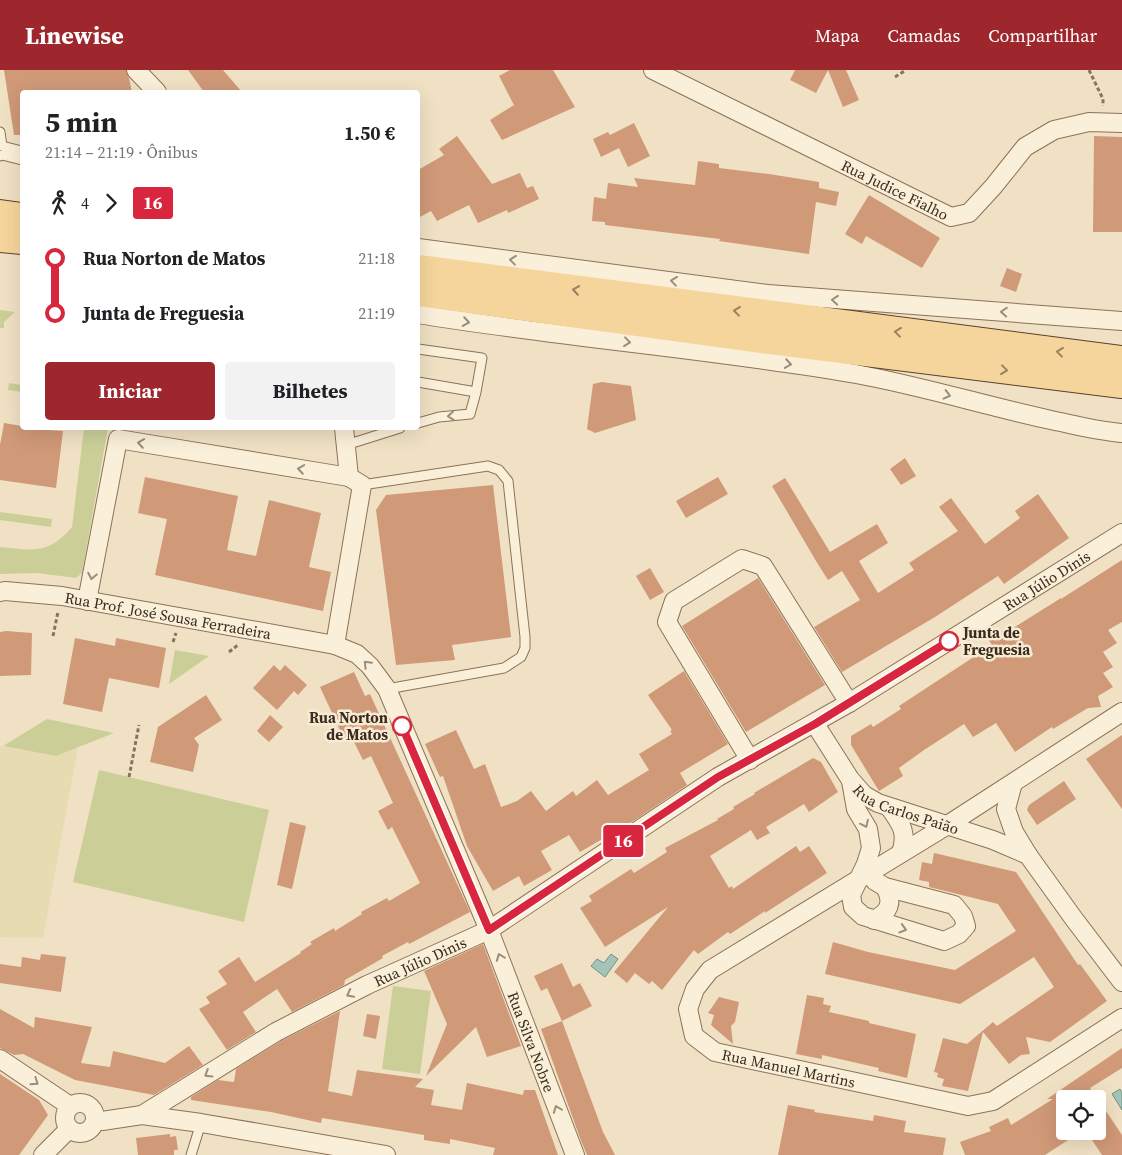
<!DOCTYPE html>
<html lang="pt">
<head>
<meta charset="utf-8">
<style>
  :root { --surface:#fff; --page:#f2f2f2; --text:#202124; --muted:#757577; --accent:#9e272d }
  body { margin:0; font-family:"Source Serif 4",serif; background:var(--page); color:var(--text); height:100vh; display:flex; flex-direction:column; font-size:19px; white-space:nowrap }
  * { box-sizing:border-box; margin:0 }
  p { font-size:16px; color:var(--muted) }
  .icon { flex:none; width:28px; height:28px; fill:none; stroke:currentColor; stroke-width:2; stroke-linecap:round; stroke-linejoin:round }
  .map { position:relative; flex:1; overflow:hidden }
  .sheet { position:absolute; left:20px; top:20px; width:400px; height:340px; display:flex; flex-direction:column; background:var(--surface); border-radius:5px; box-shadow:0 5px 20px #0002 }
  .sheet>* { flex:none }
  .badge { padding:0 10px; border-radius:4px; font-size:18px; line-height:32px }
  .fabs { position:absolute; left:1056px; top:1020px; display:grid; gap:10px }
  .fabs a { display:grid; place-items:center; width:50px; height:50px; border-radius:5px; background:var(--surface); box-shadow:0 5px 20px #0002; font-size:25px }
  .map>.badge { position:absolute; translate:-50% -50%; box-shadow:0 0 0 2px #fff }
  .legs { display:flex; align-items:center; gap:8px; height:55px; padding:0 25px; font-size:16px }
  .legs p { margin-inline-start:auto }
  .headline { display:flex; align-items:center; justify-content:space-between; height:85px; padding:0 25px }
  h1 { font-size:28px; font-weight:700; line-height:38px }
  .button { display:flex; gap:10px; margin-top:auto; padding:10px 25px }
  .button a { flex:1; height:58px; border-radius:5px; background:var(--accent); color:#fff; font-size:20px; font-weight:700; line-height:58px; text-align:center }
  .button a+a { background:var(--page); color:var(--text) }
  ul { padding:0 25px; list-style:none }
  li { display:flex; align-items:center; gap:18px; height:55px; font-size:19px }
  li i { display:grid; place-items:center; width:8px; height:100%; margin:0 6px; background:currentColor }
  li i::after { content:''; width:12px; height:12px; margin:-6px; border:4px solid; border-radius:50%; background:var(--surface) }
  li p { margin-inline-start:auto }
  li:first-child i { background:linear-gradient(#0000 50%,currentColor 0) }
  li:last-child i { background:linear-gradient(currentColor 50%,#0000 0) }
  header { display:flex; align-items:center; gap:30px; box-sizing:border-box; height:70px; padding:0 25px; background:var(--accent); color:#fff }
  header strong { font-size:24px }
  nav { display:flex; gap:28px; margin-inline-start:auto; font-size:18px }
  .map>svg:first-child { display:block }
</style>
</head>
<body>
<header>
<strong>Linewise</strong>
<nav><a>Mapa</a><a>Camadas</a><a>Compartilhar</a></nav>
</header>
<div class="map">
<svg width="1122" height="1085" viewBox="0 0 1122 1085">
  <rect width="100%" height="100%" fill="#f0e1c4"/>
  <!-- farmland -->
  <path fill="#e6dbb1" d="M0,676L56,686L78,677L43,868L0,867Z"/>
  <!-- green -->
  <path fill="#cbcf97" d="M0,240L15,242L4,252V258H0Z
    M9,313L22,315V322L8,320Z
    M84,358H108L82,503L76,508L37,503L0,504V477C34,480 48,485 72,457Z
    M0,442L52,449L51,457L0,450Z
    M175,580L209,586L169,614Z
    M47,649L114,663L56,686L3,676Z
    M99,700L269,740L244,852L73,812Z
    M393,916L431,921L420,1004L382,999Z"/>
  <!-- water -->
  <path fill="#a6c3b9" stroke="#6c9287" d="M611,884L618,889L605,907L591,896L597,889L604,893Z
    M1120,1019L1122,1023V1040L1112,1024Z"/>
  <!-- building -->
  <path fill="#d09978" d="M4,0H126L129,8L132,22H22V65H14Z
    M188,0H223L242,22H204Z
    M510,0H553L575,37L502,70L490,50L514,35L499,6Z
    M795,0H828L816,23L790,10Z
    M828,0H846L859,30L843,37Z
    M634,53L650,86L628,97L619,78L601,87L593,69L608,62L610,65Z
    M457,66L492,114L520,103L527,118L533,116L539,129L508,143L507,140L478,153L469,135L437,151L431,141L418,148V100L444,85L439,79Z
    M1094,66L1122,67V162H1093Z
    M698,91L719,94V98L769,104L819,112V118L839,122L836,136L816,132L809,184L719,171L720,169L605,155V152L592,151L594,127L606,129L608,113L638,117L634,108L695,115Z
    M869,125L940,168L922,198L866,166L862,174L845,164Z
    M1007,198L1022,204L1016,222L1000,216Z
    M602,312L631,316L636,350L595,363L587,359L593,314Z
    M4,353L22,356V358L63,361L56,418L0,410V375Z
    M905,388L916,406L901,415L890,399Z
    M145,407L238,426L227,480L256,486L269,430L321,443L309,497L331,502L323,541L155,505L167,449L138,443Z
    M718,407L728,424L686,448L676,431Z
    M785,408L830,482L877,454L888,473L859,491L878,523L914,500L909,493L958,461L939,437L951,428L985,474L1020,448L1015,441L1038,424L1069,468L1004,514L998,506L935,547L842,602L814,557L860,530L842,501L828,510L816,491L772,416Z
    M493,415L511,567L452,575L455,590L396,595L376,440L386,425Z
    M1122,490V552L1108,560L1117,573L1103,582L1113,597L1103,603L1113,617L1098,626L1101,637L1088,638L1053,659L1052,657L1015,682L996,653L973,667L964,654L924,680L899,698L903,706L879,721L851,675V666L871,654L873,657L901,639L899,636L992,575L988,569L1011,555L1013,558L1061,528V529Z
    M650,498L664,522L650,530L636,506Z
    M758,508L825,615L746,662L682,556Z
    M6,561L32,563L31,605L0,606V562Z
    M75,568L115,576L116,568L166,578L159,618L109,608L102,642L63,634Z
    M274,595L280,601L285,595L307,615L298,625L294,621L277,640L253,618Z
    M684,601L728,674L680,703L687,715L635,750L580,782L569,765L541,781L552,800L524,816L519,806L493,821L467,776L443,706L440,707L425,674L456,660L474,699L485,694L501,737L517,731L531,721L546,741L573,721L576,726L597,710L608,725L649,700L639,684L672,664L670,661L672,660L648,625Z
    M354,602L365,626L370,624L470,842L409,874L408,872L382,886L383,888L345,910L344,915L292,942L277,919L243,942L256,962L227,980L199,939L210,933L206,927L227,914L218,901L239,887L255,912L301,883L300,882L312,874L310,872L334,858L335,861L362,844L361,842L387,828L389,831L420,813L392,757L388,760L378,741L393,733L371,686L363,690L353,670L346,673L320,617Z
    M206,625L222,650L194,668L199,675L193,702L150,692L158,657Z
    M270,645L283,657L269,672L257,661Z
    M1122,665V739L1086,689Z
    M813,688L821,692L838,722L809,742L804,734L766,757L770,763L757,770L751,760L710,786L729,818L732,816L733,819L796,776L800,782L809,776L827,803L765,843V841L730,864L728,862L698,884L694,880L662,920L652,911L649,914L635,903L627,913L614,902L668,837L605,877L580,838L592,831L589,826L631,799L634,803L667,782L665,778L718,750L717,749L734,739L733,737L755,724L754,723Z
    M1064,711L1076,729L1037,755L1027,740L1029,735Z
    M290,752L306,756L292,819L277,815Z
    M934,783L1016,802L1078,895L1080,894L1107,931L1050,972L1026,967L1030,984L1021,985L1009,994L983,962L968,1021L942,1016L944,1009L937,1007L938,1003L934,1002L943,968L967,974L993,952L997,956L1054,917L1034,887L960,934L825,904L833,872L868,882L955,900L1016,861L998,834L929,817V812L919,810L922,792L932,794Z
    M483,874L521,976L487,987L476,957L426,1006L447,954L424,901Z
    M41,884L66,887L61,922L0,913V894L21,897L22,887L40,890Z
    M562,893L573,917L580,913L592,936L562,951L547,918L541,921L534,906Z
    M807,925L824,928L823,934L831,936L829,942L869,951V953L916,964L907,1008L878,1001L879,998L822,985V989L796,984Z
    M719,927L739,932L735,952L731,956L733,974L711,955L714,945L708,943Z
    M0,939L34,958L35,947L92,957L81,993L110,997L113,981L165,993L189,976L203,995L154,1025L75,1010L23,984L14,985L0,978Z
    M340,941L328,1021L352,1026L357,1000L423,1009L415,1017L434,1020L431,1035L462,1040L467,1013L523,1025L524,1020H535L558,1085H493L495,1078L450,1069V1074L424,1070V1065L322,1048L321,1053L271,1042L191,1030V1027L218,1010L234,1012L236,999L281,971Z
    M367,944L380,946L376,969L363,966Z
    M562,951L603,1062L615,1085H587L580,1068L541,959Z
    M1122,978V998L1090,1018L1097,1029H1065V1061H1082L1045,1085H965L960,1072L991,1061L989,1057L1008,1048L1011,1055L1053,1029H1047Z
    M0,1004L39,1030L48,1045L19,1085H0Z
    M1098,1029L1122,1065V1085H1102L1086,1061H1098Z
    M788,1035L815,1040L814,1042L873,1051L874,1045L906,1051L904,1062L946,1068L943,1085H778Z
    M170,1064V1067L176,1066L178,1080H174V1085H138L136,1068Z"/>
  <g fill="none" stroke-linecap="round" stroke-linejoin="round">
    <defs>
      <path id="service" d="M0,62L2,76L22,81
        M0,86L2,85L22,90
        M418,279L482,288L476,322
        M418,312L476,322L470,344L439,347L418,353
        M346,375L400,358
        M362,415L488,396L499,400L508,411L525,567V578L521,587L504,598L387,619
        M191,1085L201,1053"/>
      <g id="minor">
        <path d="M136,0L157,22"/>
        <path id="s1" d="M653,0L951,147L969,143L993,117L1025,77L1054,60L1089,52L1122,53"/>
        <path d="M418,178L768,224L1122,251"/>
        <path d="M418,244C563,268 711,279 856,304C922,316 986,336 1051,350C1075,355 1098,361 1122,363"/>
        <path id="s2" d="M0,522L5,521L62,526L335,575L357,584L370,596L387,619L489,860L575,1085"/>
        <path d="M87,531L118,369L349,407"/>
        <path d="M335,575L362,415L349,407L344,358"/>
        <path id="s3" d="M1122,642L946,756L710,900L695,919L688,939L694,966L715,982L968,1036L993,1031L1122,948"/>
        <path id="s4" d="M815,654L850,709L864,725L878,733L993,770L1028,785L1074,849L1122,912"/>
        <path d="M750,690L667,552L674,531L742,489L763,496L849,633"/>
        <path d="M851,711L856,739L868,759L871,778L866,794L851,825L853,837L863,846L944,871L959,864L966,856L963,846L954,835L885,817L875,811L870,802"/>
        <path d="M1013,713L1006,739L1014,762L1028,785"/>
        <path d="M889,737C901,754 908,762 901,783"/>
        <path d="M874,850C889,842 894,833 885,817"/>
        <path d="M0,989L70,1036"/>
        <circle cx="80" cy="1048" r="15"/>
        <path id="s5" d="M142,1045L276,962L367,915L489,860L718,707L849,633L1122,463"/>
        <path d="M95,1050L102,1051L142,1045L201,1053L386,1085"/>
        <path d="M43,1085L69,1059"/>
      </g>
      <path id="primary" d="M0,144L22,147
        M0,168L22,170
        M418,199L1122,290
        M418,222L776,271L1122,314"/>
    </defs>
    <!-- service casing -->
    <use href="#service" stroke="#8c7259" stroke-width="11"/>
    <!-- minor casing -->
    <use href="#minor" stroke="#8c7259" stroke-width="20"/>
    <!-- primary casing -->
    <use href="#primary" stroke="#5a402e" stroke-width="30"/>
    <!-- path -->
    <path stroke="#8c7259" stroke-width="3" stroke-dasharray="4 2.5" stroke-linecap="butt" d="M1089,0L1103,29V36
      M895,7L906,0
      M53,566L58,542
      M173,572L176,563
      M229,582L238,575
      M129,707L139,655"/>
    <!-- service -->
    <use href="#service" stroke="#faefd8" stroke-width="9"/>
    <!-- minor -->
    <use href="#minor" stroke="#faefd8" stroke-width="18"/>
    <!-- primary -->
    <use href="#primary" stroke="#f5d59b" stroke-width="28"/>
  </g>
  <!-- one-way arrows -->
  <defs><path id="oneway-chevron" d="M-2-3.5L2.5 0L-2 3.5" fill="none" stroke-width="1.6" stroke-linecap="round" stroke-linejoin="round" transform="scale(1.25)"/></defs>
  <g stroke="#9a8d7b">
    <use href="#oneway-chevron" transform="translate(513 190) rotate(-173)"/>
    <use href="#oneway-chevron" transform="translate(674 211) rotate(-173)"/>
    <use href="#oneway-chevron" transform="translate(835 230) rotate(-175)"/>
    <use href="#oneway-chevron" transform="translate(1004 242) rotate(-176)"/>
    <use href="#oneway-chevron" transform="translate(466 252) rotate(9)"/>
    <use href="#oneway-chevron" transform="translate(627 272) rotate(7)"/>
    <use href="#oneway-chevron" transform="translate(788 294) rotate(9)"/>
    <use href="#oneway-chevron" transform="translate(947 325) rotate(14)"/>
    <use href="#oneway-chevron" transform="translate(451 346) rotate(175)"/>
    <use href="#oneway-chevron" transform="translate(141 373) rotate(-171)"/>
    <use href="#oneway-chevron" transform="translate(301 399) rotate(-171)"/>
    <use href="#oneway-chevron" transform="translate(92 506) rotate(101)"/>
    <use href="#oneway-chevron" transform="translate(367 594) rotate(-134)"/>
    <use href="#oneway-chevron" transform="translate(865 754) rotate(64)"/>
    <use href="#oneway-chevron" transform="translate(903 859) rotate(17)"/>
    <use href="#oneway-chevron" transform="translate(500 887) rotate(-111)"/>
    <use href="#oneway-chevron" transform="translate(350 924) rotate(153)"/>
    <use href="#oneway-chevron" transform="translate(208 1004) rotate(148)"/>
    <use href="#oneway-chevron" transform="translate(35 1012) rotate(34)"/>
    <use href="#oneway-chevron" transform="translate(557 1039) rotate(-111)"/>
  </g>
  <g stroke="#98805c">
    <use href="#oneway-chevron" transform="translate(576 220) rotate(-172)"/>
    <use href="#oneway-chevron" transform="translate(737 241) rotate(-173)"/>
    <use href="#oneway-chevron" transform="translate(898 262) rotate(-173)"/>
    <use href="#oneway-chevron" transform="translate(1060 282) rotate(-173)"/>
    <use href="#oneway-chevron" transform="translate(1004 300) rotate(7)"/>
  </g>
  <g fill="none" stroke-linecap="round" stroke-linejoin="round">
    <defs>
      <path id="line-1" d="M402,656L489,860L718,707L815,654L949,571"/>
    </defs>
    <!-- line-1 casing -->
    <use href="#line-1" stroke="#fff" stroke-width="11"/>
    <!-- line-1 -->
    <use href="#line-1" stroke="#d7263d" stroke-width="8"/>
  </g>
  <!-- markers -->
  <g fill="#fff" stroke="#d7263d" stroke-width="2.5">
    <circle cx="949" cy="571" r="9"/>
    <circle cx="402" cy="656" r="9"/>
  </g>
  <g text-anchor="middle" dominant-baseline="central" stroke-width="5" stroke-linejoin="round" paint-order="stroke">
    <!-- street labels -->
    <g font-size="15" fill="#3b2b1e" stroke="#f7ebd4">
      <text stroke="none"><textPath href="#s1" startOffset="270">Rua Judice Fialho</textPath></text>
      <text stroke="none"><textPath href="#s5" startOffset="1052">Rua Júlio Dinis</textPath></text>
      <text stroke="none"><textPath href="#s2" startOffset="170">Rua Prof. José Sousa Ferradeira</textPath></text>
      <text stroke="none"><textPath href="#s4" startOffset="131">Rua Carlos Paião</textPath></text>
      <text stroke="none"><textPath href="#s5" startOffset="318">Rua Júlio Dinis</textPath></text>
      <text stroke="none"><textPath href="#s2" startOffset="791">Rua Silva Nobre</textPath></text>
      <text stroke="none"><textPath href="#s3" startOffset="661">Rua Manuel Martins</textPath></text>
    </g>
    <!-- stop labels -->
    <g font-size="15" font-weight="bold" fill="#3b2b1e" stroke="#f7ebd4" text-anchor="start">
      <text x="963" y="562">Junta de<tspan x="963" dy="17">Freguesia</tspan></text>
      <text x="388" y="647" text-anchor="end">Rua Norton<tspan x="388" dy="17">de Matos</tspan></text>
    </g>
  </g>
</svg>
<div class="fabs">
<a><svg class="icon" aria-label="locate" viewBox="0 0 24 24"><circle cx="12" cy="12" r="6"/><path d="M12 2v4M12 18v4M2 12h4M18 12h4"/></svg></a>
</div>
<b class="badge" style="left:623px;top:771px;background:#d7263d;color:#fff">16</b>
<section class="sheet">
<div class="headline"><div><h1>5 min</h1><p>21:14 – 21:19 · Ônibus</p></div><b>1.50 €</b></div>
<div class="legs"><svg class="icon" aria-label="walk" viewBox="0 0 24 24"><circle cx="13" cy="4" r="2"/><path d="M13 8l-2 6 4 7M11 14l-3 7M7 12l3-4h3l4 4"/></svg>4<svg class="icon" aria-label="forward" viewBox="0 0 24 24"><path d="M9 5l7 7-7 7"/></svg><b class="badge" style="background:#d7263d;color:#fff">16</b></div>
<ul>
<li><i style="color:#d7263d"></i><b>Rua Norton de Matos</b><p>21:18</p></li>
<li><i style="color:#d7263d"></i><b>Junta de Freguesia</b><p>21:19</p></li>
</ul>
<div class="button"><a>Iniciar</a><a>Bilhetes</a></div>
</section>
</div>
</body>
</html>
